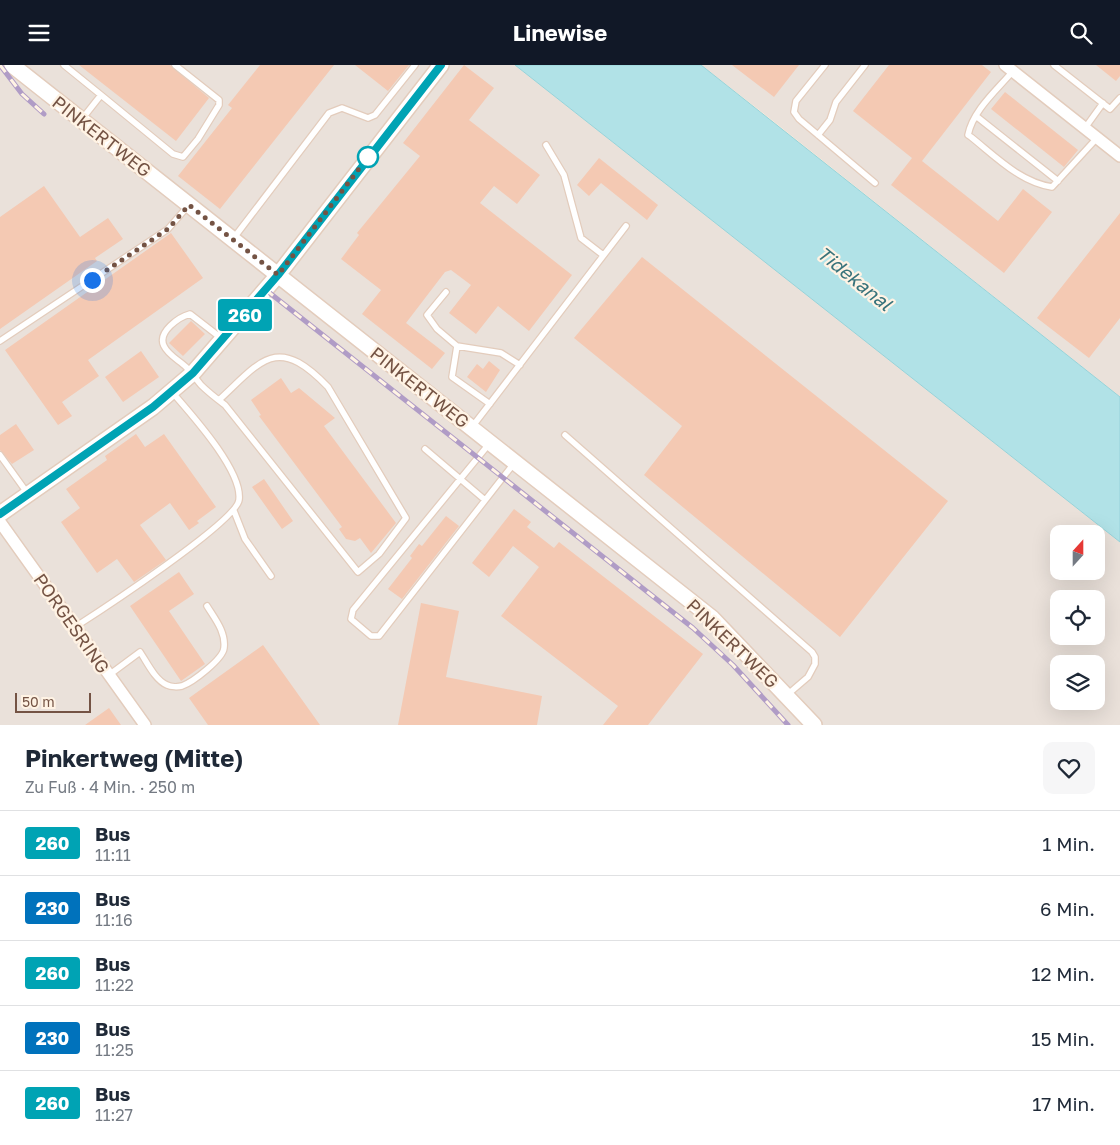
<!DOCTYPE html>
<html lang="de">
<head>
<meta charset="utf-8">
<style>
  :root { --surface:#fff; --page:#f6f6f7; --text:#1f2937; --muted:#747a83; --line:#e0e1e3; --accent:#111827 }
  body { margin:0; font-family:"Golos Text",sans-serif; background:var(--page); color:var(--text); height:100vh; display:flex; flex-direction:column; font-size:19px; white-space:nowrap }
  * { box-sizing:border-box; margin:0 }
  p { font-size:16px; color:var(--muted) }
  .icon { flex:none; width:28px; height:28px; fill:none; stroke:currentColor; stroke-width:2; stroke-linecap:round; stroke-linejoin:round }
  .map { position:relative; height:660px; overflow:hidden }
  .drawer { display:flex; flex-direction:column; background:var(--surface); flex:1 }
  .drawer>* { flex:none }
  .badge { padding:0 10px; border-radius:4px; font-size:18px; line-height:32px }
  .needle { width:32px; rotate:21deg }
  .controls { position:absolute; left:1050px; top:460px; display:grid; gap:10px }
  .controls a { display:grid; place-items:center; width:55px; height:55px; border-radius:10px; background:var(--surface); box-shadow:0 5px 20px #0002; font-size:25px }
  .scale { position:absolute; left:15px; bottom:12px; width:76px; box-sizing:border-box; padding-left:5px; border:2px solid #745344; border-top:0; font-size:14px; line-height:18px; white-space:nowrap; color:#745344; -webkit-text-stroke:4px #fff3e4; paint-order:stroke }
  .you { position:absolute; width:25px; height:25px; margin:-12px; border:4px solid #fff; border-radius:50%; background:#1a73e8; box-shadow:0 0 0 8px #1a73e833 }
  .map>.badge { position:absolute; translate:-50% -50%; box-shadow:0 0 0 2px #fff }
  .round { display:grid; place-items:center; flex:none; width:52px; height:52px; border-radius:10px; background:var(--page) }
  .headline { display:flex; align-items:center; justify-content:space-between; height:85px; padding:0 25px }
  h1 { font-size:24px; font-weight:700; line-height:38px }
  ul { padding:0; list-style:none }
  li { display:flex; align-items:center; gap:15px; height:65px; padding:0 25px; border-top:1px solid var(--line) }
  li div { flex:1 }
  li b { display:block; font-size:19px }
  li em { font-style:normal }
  li .badge { min-width:55px; font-weight:700; text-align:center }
  header { display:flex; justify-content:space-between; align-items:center; height:65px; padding:0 25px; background:var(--accent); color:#fff; font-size:22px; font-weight:700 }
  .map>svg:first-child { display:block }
</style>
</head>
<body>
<header><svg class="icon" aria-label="menu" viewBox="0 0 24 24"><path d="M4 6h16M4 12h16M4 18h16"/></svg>Linewise<svg class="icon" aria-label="search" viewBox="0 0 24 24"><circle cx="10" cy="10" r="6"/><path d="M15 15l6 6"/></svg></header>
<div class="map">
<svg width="1120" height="660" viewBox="0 0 1120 660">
  <rect width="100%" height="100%" fill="#feefdc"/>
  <!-- industrial -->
  <path fill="#eae1da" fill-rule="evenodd" d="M0,0H515L1120,477V660H0ZM1059,469H1096V506H1059ZM1059,534H1096V571H1059ZM1059,599H1096V636H1059Z
    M701,0H1120V332L763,48Z"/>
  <!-- water -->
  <path fill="#b1e2e7" stroke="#96d3da" d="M515,0H701L1120,332V477Z"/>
  <!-- building -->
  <path fill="#f4c9b3" d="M79,0H170L209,33L176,76Z
    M260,0H334L220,144L178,111L232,43L228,40Z
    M355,0H409L388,26Z
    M464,0L494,23L469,55L540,110L517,139L494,121L480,138L572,210L529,266L498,241L476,269L449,248L471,220L451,205L445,207L406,258L445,288L432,304L362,249L381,225L341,194L359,170L357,168L420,91L403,78Z
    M732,0H799L774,32Z
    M889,0H982L991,7L922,96L998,156L1023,124L1052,147L1004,208L891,120L912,93L853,46Z
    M1096,0H1120V11L1116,16Z
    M1005,27L1078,85L1064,102L991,44Z
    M599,93L658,140L647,155L601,118L589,131L577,120Z
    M44,121L80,172L108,153L123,174L95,193L97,196L0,264V152Z
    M1120,148V253L1089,293L1037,253Z
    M171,168L203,213L88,295L99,311L62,337L72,351L58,360L5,285Z
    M642,192L948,436L840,572L644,410L682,361L574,273Z
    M191,256L205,269L183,291L169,278Z
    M141,286L159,312L123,337L105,312Z
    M489,296L500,305L486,327L467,312L477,299L483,304Z
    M281,313L291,328L299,323L335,353L324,361L396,458L371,488L360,473L355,476L346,474L339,464L342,462L259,351L261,350L251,335Z
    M16,359L34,385L12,399L0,385V370Z
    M136,369L145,382L164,369L216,442L197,456L199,458L189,465L170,438L140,460L166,495L134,517L117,494L97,508L61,457L80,443L66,424L107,395L105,391Z
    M264,414L293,456L282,464L252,422Z
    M514,444L531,457L527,462L554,483L559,477L703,589L648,660H603L618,641L501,551L539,502L513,481L489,512L472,498Z
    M446,451L459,461L402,534L388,524L412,493L410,491L419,479L422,481Z
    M179,507L194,529L169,546L205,599L181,616L130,541Z
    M421,538L459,546L446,612L542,631L537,660H398Z
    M263,580L320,660H208L189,633Z
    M109,643L121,660H85Z"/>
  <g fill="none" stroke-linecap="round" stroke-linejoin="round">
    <defs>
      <path id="service" d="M64,0L101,30L82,54
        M825,0L796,36L794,47L799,54L875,118
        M1054,0L1110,44L1120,33
        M1013,6C997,25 973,45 968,70L971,72C996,92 1020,117 1052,122L1097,73
        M101,30L173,89L183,92L198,74L219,40V35L175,0
        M976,51L1058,116
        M1085,63L1103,38
        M818,70L830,55L836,37L865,0
        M546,80L564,110L581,173L603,190
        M233,174L329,48L342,43L368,53L375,50L415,0
        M446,227L427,250L437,264L457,281L501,288L520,300
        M0,276L168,164L188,141
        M457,281L452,312L490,339
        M219,335C262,295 277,269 328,322L406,453L379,489L358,507L225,340C217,334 208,327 201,320C196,314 192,308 186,302C180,296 168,290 164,281C157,267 179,252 190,249L221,273
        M472,362L626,161
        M565,370L812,587L815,592V599L808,612L787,630
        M489,379L353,545L351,554L371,571H379L515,397
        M425,384L485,435
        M0,390L28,429
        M234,446L245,474L271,511
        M75,562C100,546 236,457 239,435C243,406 191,349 172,327
        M109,610L140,587C147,597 155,615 167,620C171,622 178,622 182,621C193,617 223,594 224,583C226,567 215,554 207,541"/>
      <path id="minor" d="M1005,0L1120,91
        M0,457L145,660"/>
      <path id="tertiary" d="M12,0L712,553L814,660
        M0,449L153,342L193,308L278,210L441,0"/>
    </defs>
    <!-- service casing -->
    <use href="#service" stroke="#e3ccbc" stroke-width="8"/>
    <!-- minor casing -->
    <use href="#minor" stroke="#e3ccbc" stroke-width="14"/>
    <!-- tertiary casing -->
    <use href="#tertiary" stroke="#e3ccbc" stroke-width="18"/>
    <!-- service -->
    <use href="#service" stroke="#fff" stroke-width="5.5"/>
    <!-- minor -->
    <use href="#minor" stroke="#fff" stroke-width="11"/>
    <!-- tertiary -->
    <use href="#tertiary" stroke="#fff" stroke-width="15"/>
    <defs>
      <path id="rail" d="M0,0L22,29L44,49
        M266,225L693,563L733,600L788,660"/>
    </defs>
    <!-- rail casing -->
    <use href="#rail" stroke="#b09cc6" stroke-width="5"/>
    <!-- rail -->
    <use href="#rail" stroke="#fff3e4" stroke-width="3" stroke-dasharray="9" stroke-linecap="butt"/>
  </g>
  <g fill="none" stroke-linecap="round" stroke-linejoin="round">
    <defs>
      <path id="line" d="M0,449L153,342L193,308L278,210L441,0"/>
    </defs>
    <!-- line casing -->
    <use href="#line" stroke="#fff" stroke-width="11"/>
    <!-- line -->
    <use href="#line" stroke="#00a3b4" stroke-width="8"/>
    <!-- walk -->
    <path stroke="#745344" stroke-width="5" stroke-dasharray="0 9" d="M92,215L168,164L189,140L278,210L368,92"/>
  </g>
  <!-- markers -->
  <circle fill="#fff" stroke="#00a3b4" stroke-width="2.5" cx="368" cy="92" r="10"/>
  <g text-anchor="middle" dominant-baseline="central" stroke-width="4.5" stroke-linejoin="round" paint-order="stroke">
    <!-- street labels -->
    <g font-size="18" fill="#745344" stroke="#fff3e4">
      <text transform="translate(102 71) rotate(38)">PINKERTWEG</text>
      <text transform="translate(420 322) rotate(38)">PINKERTWEG</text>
      <text transform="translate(72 558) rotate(55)">PORGESRING</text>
      <text transform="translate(733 578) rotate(44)">PINKERTWEG</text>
    </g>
    <!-- water labels -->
    <g font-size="19" font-style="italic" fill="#38737b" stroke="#fff3e4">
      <text transform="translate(855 213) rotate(39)">Tidekanal</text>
    </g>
  </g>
</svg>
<div class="controls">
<a><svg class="needle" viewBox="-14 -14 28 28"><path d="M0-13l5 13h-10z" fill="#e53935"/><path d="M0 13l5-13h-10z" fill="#747a83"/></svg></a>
<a><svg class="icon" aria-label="locate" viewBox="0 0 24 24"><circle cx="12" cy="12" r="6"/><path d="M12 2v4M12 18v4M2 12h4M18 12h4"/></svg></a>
<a><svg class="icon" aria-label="layers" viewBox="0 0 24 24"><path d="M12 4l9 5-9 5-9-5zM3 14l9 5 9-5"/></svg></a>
</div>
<div class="scale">50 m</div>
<div class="you" style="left:92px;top:215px"></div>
<b class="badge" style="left:245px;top:250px;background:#00a3b4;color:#fff">260</b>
</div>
<section class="drawer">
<div class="headline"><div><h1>Pinkertweg (Mitte)</h1><p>Zu Fuß · 4 Min. · 250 m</p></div><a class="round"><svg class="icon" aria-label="heart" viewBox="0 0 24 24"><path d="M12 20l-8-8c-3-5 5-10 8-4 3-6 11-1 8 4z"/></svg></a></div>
<ul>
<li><span class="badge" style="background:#00a3b4;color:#fff">260</span><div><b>Bus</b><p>11:11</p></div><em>1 Min.</em></li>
<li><span class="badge" style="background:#0072bc;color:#fff">230</span><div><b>Bus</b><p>11:16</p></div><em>6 Min.</em></li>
<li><span class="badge" style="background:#00a3b4;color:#fff">260</span><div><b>Bus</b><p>11:22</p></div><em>12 Min.</em></li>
<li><span class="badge" style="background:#0072bc;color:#fff">230</span><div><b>Bus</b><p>11:25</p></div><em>15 Min.</em></li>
<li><span class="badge" style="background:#00a3b4;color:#fff">260</span><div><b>Bus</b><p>11:27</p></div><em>17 Min.</em></li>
</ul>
</section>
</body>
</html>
